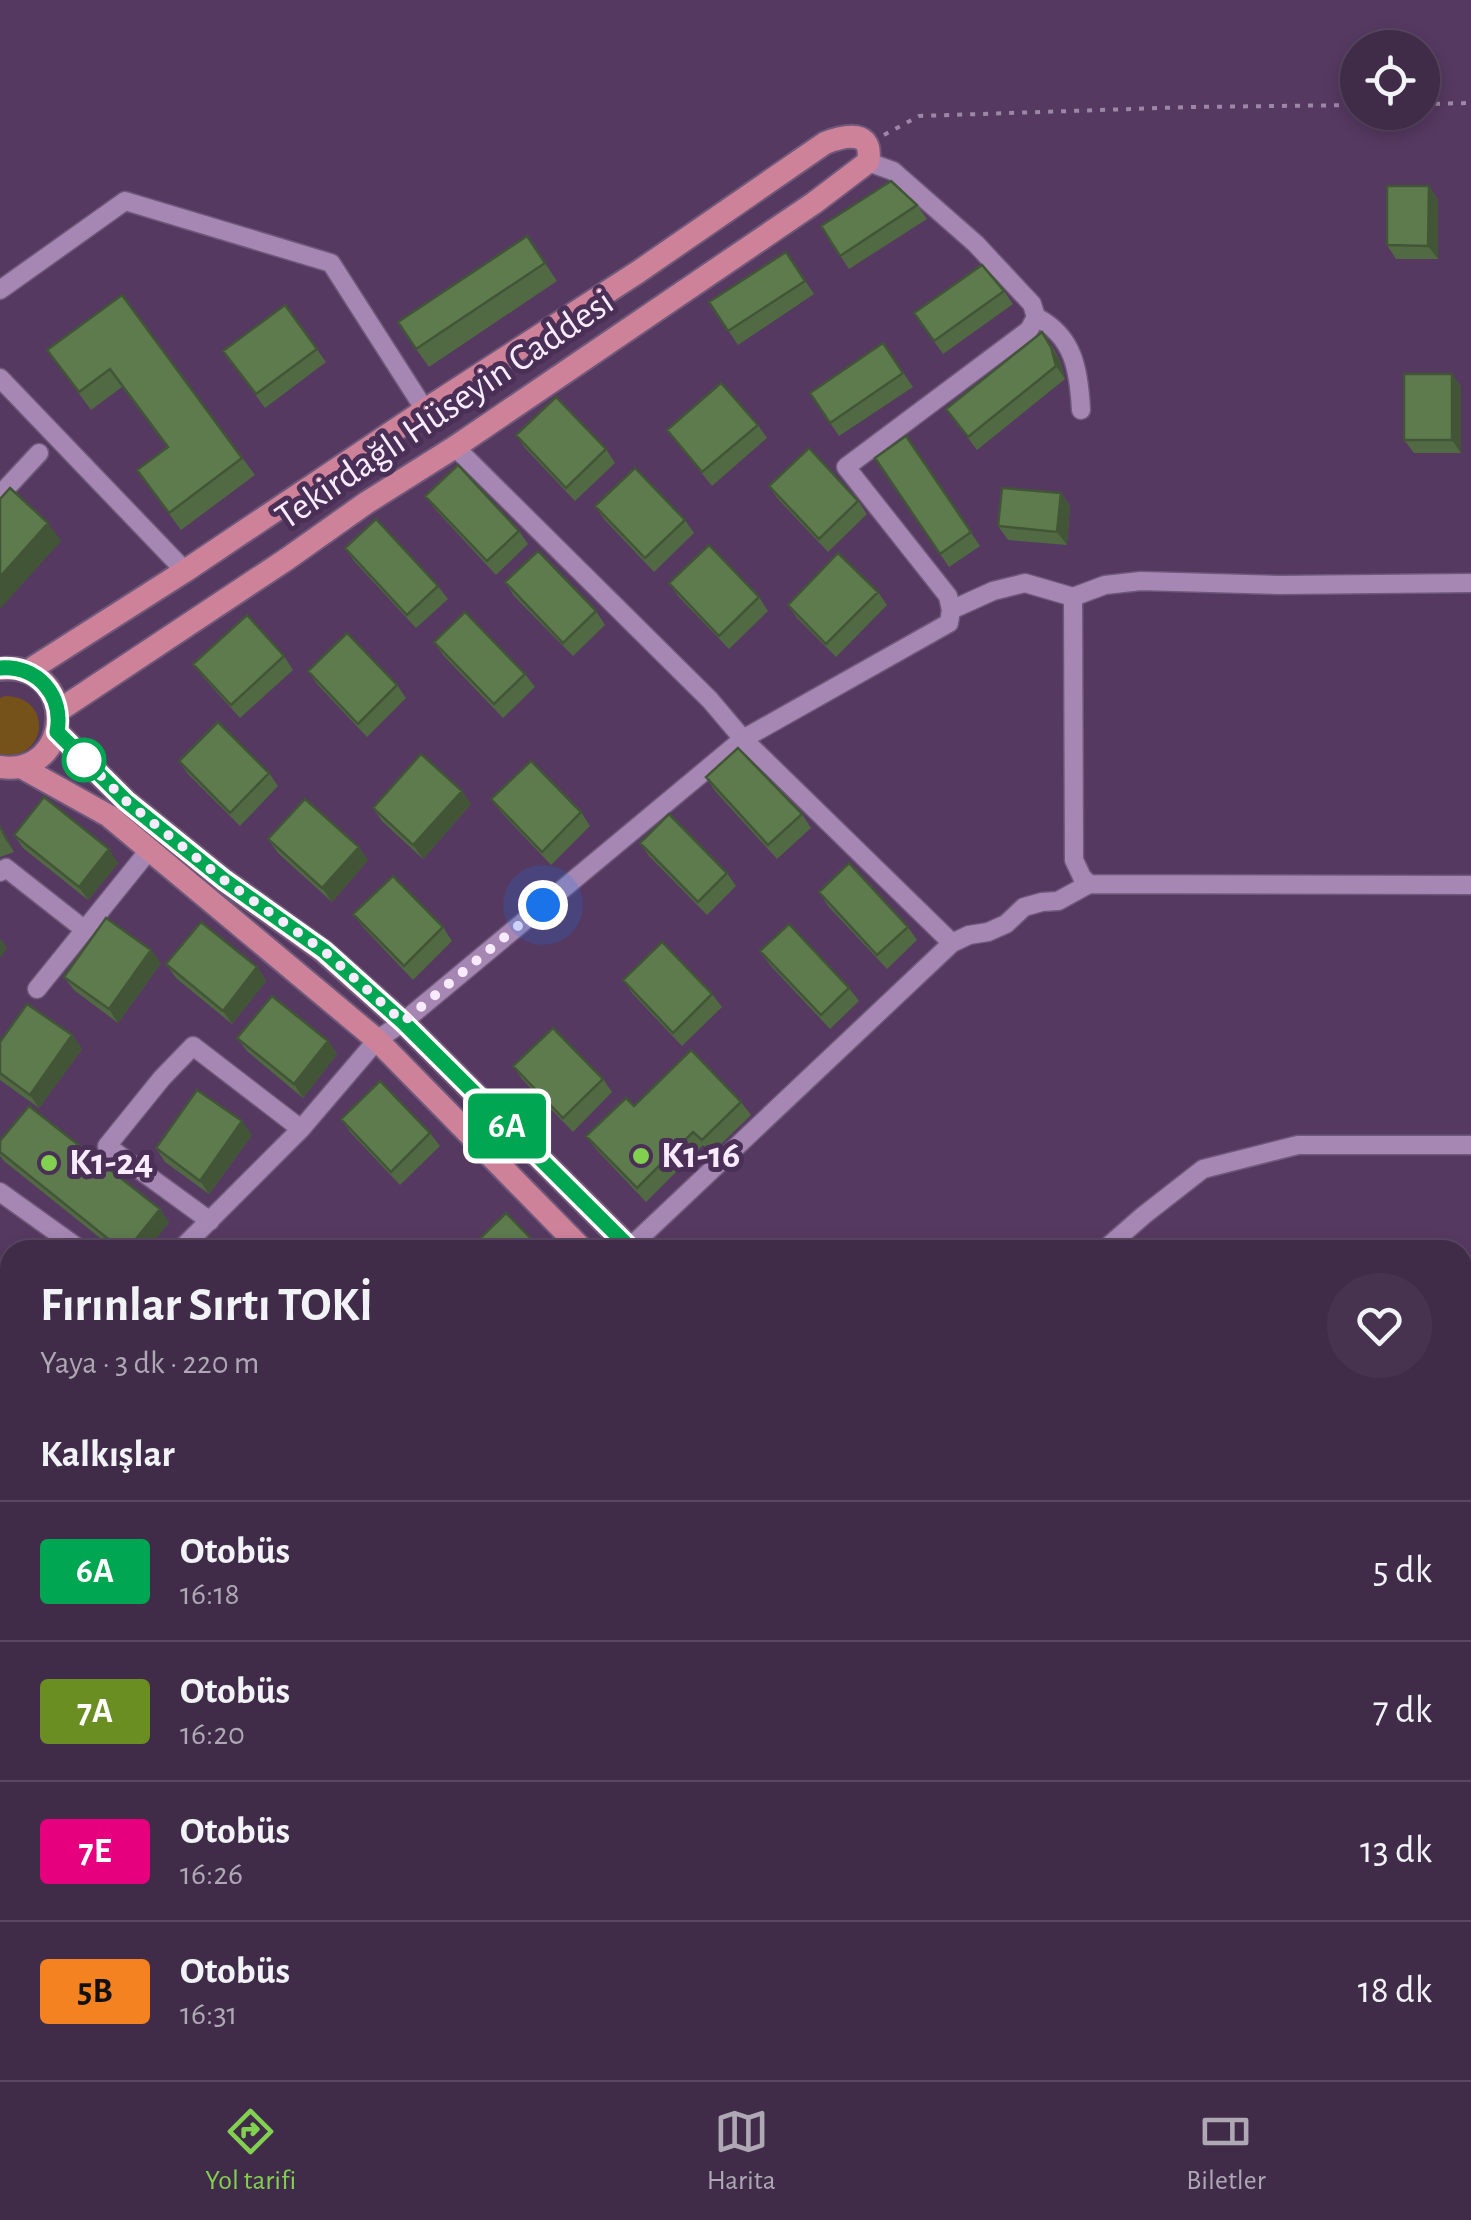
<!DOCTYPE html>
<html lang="tr">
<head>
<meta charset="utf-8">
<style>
  :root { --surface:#402b49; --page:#473350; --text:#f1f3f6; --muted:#aea7b4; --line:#594761; --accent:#82d04f }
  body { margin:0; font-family:"Alegreya Sans",sans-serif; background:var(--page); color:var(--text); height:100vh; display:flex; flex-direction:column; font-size:38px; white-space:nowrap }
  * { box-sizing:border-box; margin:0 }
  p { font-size:32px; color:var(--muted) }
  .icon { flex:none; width:55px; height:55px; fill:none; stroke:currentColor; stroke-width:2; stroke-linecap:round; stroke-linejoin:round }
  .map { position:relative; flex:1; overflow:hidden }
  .panel { position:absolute; left:0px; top:1240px; width:1472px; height:840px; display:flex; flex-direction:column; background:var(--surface); border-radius:30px 30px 0 0; box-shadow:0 5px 15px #0003,0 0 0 2px var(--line) }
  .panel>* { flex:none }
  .badge { padding:0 20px; border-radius:8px; font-size:35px; line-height:65px }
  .tools { position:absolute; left:1340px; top:30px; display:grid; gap:20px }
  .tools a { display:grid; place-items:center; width:100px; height:100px; border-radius:50%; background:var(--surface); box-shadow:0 5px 15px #0003,0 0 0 2px var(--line); font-size:50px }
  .you { position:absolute; width:50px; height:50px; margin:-25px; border:8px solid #fff; border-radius:50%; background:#1a73e8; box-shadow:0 0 0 15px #1a73e833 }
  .map>.badge { position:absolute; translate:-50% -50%; box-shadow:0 0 0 5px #fff }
  h2 { padding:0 40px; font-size:38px; line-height:90px }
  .round { display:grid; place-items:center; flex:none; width:105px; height:105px; border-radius:52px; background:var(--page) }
  .headline { display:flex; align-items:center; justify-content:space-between; height:170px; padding:0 40px }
  h1 { font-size:48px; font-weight:700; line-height:75px }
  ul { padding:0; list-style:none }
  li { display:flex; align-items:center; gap:30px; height:140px; padding:0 40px; border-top:2px solid var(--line) }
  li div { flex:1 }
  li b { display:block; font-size:38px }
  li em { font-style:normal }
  li .badge { min-width:110px; font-weight:700; text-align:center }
  .menu { display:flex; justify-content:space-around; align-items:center; height:140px; border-top:2px solid var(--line); background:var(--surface); font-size:28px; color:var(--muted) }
  .menu a { display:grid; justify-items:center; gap:5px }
  .menu .active { color:var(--accent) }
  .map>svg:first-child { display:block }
</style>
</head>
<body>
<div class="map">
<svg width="1471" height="2080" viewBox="0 0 1471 2080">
  <rect width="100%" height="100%" fill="#553961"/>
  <!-- green -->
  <path fill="#75521a" d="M5,696C54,696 48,763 0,754V698Z"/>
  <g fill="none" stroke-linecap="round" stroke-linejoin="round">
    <defs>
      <path id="minor" d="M0,290L125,201L331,263L425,410
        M1036,317C1074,336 1079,371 1081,410
        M0,378L185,571
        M455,447L710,700L743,739L952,943
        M0,495L39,453
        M1073,597L1074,860L1082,877L1089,884L1471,885
        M951,610L993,591L1025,583L1073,597L1105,585L1141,581L1280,585L1471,583
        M0,872L6,868L85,930
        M37,989L150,849
        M0,1192L81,1250
        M210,1221L107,1146L162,1078L193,1046L301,1129
        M180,1250L301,1129L377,1040L403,1022L743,739L949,623L951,610L948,596L846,467L1029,330L1036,317L1032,304L976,244L893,171L868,162
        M627,1250L952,943L969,935L988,932L1006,924L1024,907L1042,902L1058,901L1089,884
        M1104,1250L1144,1215L1203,1169L1298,1145H1471
        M1462,1773L1471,1746
        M527,2070L535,2080
        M1340,2070L1349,2080
        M303,2080L312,2070"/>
      <path id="major" d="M0,669C79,661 74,778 0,767
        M28,671L185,571L425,410L638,272L825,143C845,135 874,129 868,162L814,203L455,447L366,503L287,559L58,711
        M57,732L126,801L224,880L323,951L403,1022L629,1247
        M21,767L109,816L377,1040L583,1250"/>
    </defs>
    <!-- minor casing -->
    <use href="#minor" stroke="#6f5879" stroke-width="21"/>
    <!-- major casing -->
    <use href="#major" stroke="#6f5879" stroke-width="26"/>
    <!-- path -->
    <path stroke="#9d87a6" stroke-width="4" stroke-dasharray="5 8" stroke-linecap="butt" d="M1422,104L1471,103
      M884,135L919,116L1191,107L1358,105"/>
    <!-- minor -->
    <use href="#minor" stroke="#a687b4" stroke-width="18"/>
    <!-- major -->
    <use href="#major" stroke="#cd829a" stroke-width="22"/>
  </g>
  <!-- wall -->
  <path fill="#516a43" d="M1429,186L1438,200V259H1396L1387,245Z
    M917,205L927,219L849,269L821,226Z
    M527,236L557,281L429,367L416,349Z
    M786,252L814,294L738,345L709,302Z
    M1004,291L1013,304L943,354L914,313Z
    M122,295L255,475L181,530L137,470L167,447L122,387L91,410L47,350Z
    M285,305L326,362L265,408L223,351Z
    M883,343L913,387L839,436L810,393Z
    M1052,346L1060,361L1065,379L977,450L946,409Z
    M1452,374L1461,387V453H1414L1404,440Z
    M758,425L767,438L712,486L667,430Z
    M516,435L606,449L615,463L575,501L525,448Z
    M906,436L980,546L949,567L875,458Z
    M769,486L858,501L867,514L828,552L778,499Z
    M1061,493L1070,506L1067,545L1008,540L998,526Z
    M425,496L519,531L528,544L496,575L435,509Z
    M595,506L685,520L694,533L654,572L604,519Z
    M345,548L438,586L448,599L416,628L354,561Z
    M505,582L596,611L605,625L573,656L514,596Z
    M669,583L759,597L768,611L729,649L678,596Z
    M878,592L887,605L836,657L797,618L788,605Z
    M434,642L525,674L535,687L503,718L443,655Z
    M284,656L293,670L240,718L203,677L193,664Z
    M308,671L397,685L406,698L367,737L317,684Z
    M179,761L269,773L278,786L240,826L188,774Z
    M706,777L802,814L811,828L777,859L715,791Z
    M491,799L581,812L590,826L551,865L501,812Z
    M471,804L423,859L382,821L373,808Z
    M0,825L14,852L0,857Z
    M14,835L118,863L88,900L23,848Z
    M268,839L368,860L332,902L278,853Z
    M640,843L727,873L736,886L707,915L649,856Z
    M819,892L908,927L917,940L887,969L828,906Z
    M353,914L443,927L452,941L413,980L363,927Z
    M760,951L849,988L859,1001L830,1029L770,965Z
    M161,963L118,1023L74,990L64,977Z
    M166,964L257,967L266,981L232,1024L176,978Z
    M623,980L712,994L722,1007L682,1046L632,993Z
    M72,1035L82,1049L39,1108L0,1080V1042Z
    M237,1038L328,1041L337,1054L303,1098L247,1051Z
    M513,1066L603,1079L612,1092L573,1132L522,1079Z
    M741,1102L751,1115L711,1154L703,1145L646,1202L596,1149L586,1136L634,1106Z
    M341,1119L430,1133L440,1146L400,1185L350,1132Z
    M252,1135L209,1194L165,1162L156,1148Z
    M0,1141L169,1222L147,1250H115L4,1161L0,1156Z"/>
  <!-- shaded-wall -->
  <path fill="#425637" d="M1429,186L1438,200V259L1428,246Z
    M1042,332L1060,361L1065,379L1056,366Z
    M1452,374L1461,387V453L1452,440Z
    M1061,493L1070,506L1067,545L1057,532Z
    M48,523L61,541L0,609V577Z
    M462,791L471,804L423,859L413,845Z
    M0,825L14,852L5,839L0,829Z
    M359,847L368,860L332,902L322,888Z
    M109,849L118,863L88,900L79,887Z
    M0,938L7,948L0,958Z
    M151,950L161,963L118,1023L109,1009Z
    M257,967L266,981L232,1024L223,1011Z
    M72,1035L82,1049L39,1108L30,1095Z
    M328,1041L337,1054L303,1098L294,1084Z
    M242,1121L252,1135L209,1194L200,1181Z
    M160,1209L169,1222L147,1250H127Z"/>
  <!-- building -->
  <path fill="#5e7b4e" stroke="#425637" stroke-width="2.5" d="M891,181L917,205L840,256L821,226Z
    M1387,186H1429L1428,246L1387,245Z
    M527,236L545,263L416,349L398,322Z
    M786,252L805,281L728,331L709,302Z
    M982,265L1004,291L934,341L914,313Z
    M122,295L242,458L169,513L137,470L168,447L110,369L79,392L47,350Z
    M285,305L317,349L256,394L223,351Z
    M1042,332L1051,347L1056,366L968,437L946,409Z
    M883,343L903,373L830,423L810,393Z
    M1404,374H1452V440H1404Z
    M721,383L758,425L702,472L667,430Z
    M556,397L606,449L566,488L516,435Z
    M906,436L971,532L940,554L875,458Z
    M809,448L858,501L819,539L769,486Z
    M458,465L519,531L487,561L425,496Z
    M635,468L685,520L645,558L595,506Z
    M10,488L48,523L0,577V499Z
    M1002,488L1061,493L1057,532L998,526Z
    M376,519L438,586L407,615L345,548Z
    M709,545L759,597L719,636L669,583Z
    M538,551L596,611L563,643L505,582Z
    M838,553L878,592L826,644L788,605Z
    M465,612L525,674L494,704L434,642Z
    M247,615L284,656L231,705L193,664Z
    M347,633L397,685L358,724L308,671Z
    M218,722L269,773L230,813L179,761Z
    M738,748L802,814L768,845L706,777Z
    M421,754L462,791L413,845L373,808Z
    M531,761L581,812L542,852L491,799Z
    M44,797L109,849L79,887L14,835Z
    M305,799L359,847L322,888L268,839Z
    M669,814L727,873L698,902L640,843Z
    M849,863L908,927L877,955L819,892Z
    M393,876L443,927L404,966L353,914Z
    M106,918L151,950L109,1009L64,977Z
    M201,922L257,967L223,1011L166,964Z
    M789,924L849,988L821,1015L760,951Z
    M662,942L712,994L673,1033L623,980Z
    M272,996L328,1041L294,1084L237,1038Z
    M27,1004L72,1035L30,1095L0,1073V1042Z
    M553,1028L603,1079L563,1118L513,1066Z
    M691,1050L741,1102L702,1140L693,1132L637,1188L586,1136L626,1098L634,1106Z
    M380,1081L430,1133L391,1172L341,1119Z
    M197,1090L242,1121L200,1181L156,1148Z
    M29,1106L160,1209L127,1250H122L0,1152V1141Z
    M506,1213L542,1250H468Z"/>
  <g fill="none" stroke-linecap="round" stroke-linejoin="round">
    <defs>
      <path id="line" d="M0,668C37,665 64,695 57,732L126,801L224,880L324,951L403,1022L629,1247L627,1250"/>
    </defs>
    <!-- line casing -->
    <use href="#line" stroke="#fff" stroke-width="22"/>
    <!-- line -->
    <use href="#line" stroke="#00a651" stroke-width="15"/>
    <!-- walk -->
    <path stroke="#f9ebff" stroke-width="10" stroke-dasharray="0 18" d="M84,760L80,755L126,801L224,880L324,951L403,1022L543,905"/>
  </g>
  <!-- markers -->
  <circle fill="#fff" stroke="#00a651" stroke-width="5" cx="84" cy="760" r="20"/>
  <g fill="#82d04f" stroke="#4a2f56" stroke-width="4">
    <circle cx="641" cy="1156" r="10"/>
    <circle cx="49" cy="1163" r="10"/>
  </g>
  <g text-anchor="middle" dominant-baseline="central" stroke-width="10" stroke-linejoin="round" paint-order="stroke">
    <!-- street labels -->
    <g font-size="38" fill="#f9ebff" stroke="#4a2f56">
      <text transform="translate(445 410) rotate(-34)">Tekirdağlı Hüseyin Caddesi</text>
    </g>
    <!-- poi labels -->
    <g font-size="38" font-weight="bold" fill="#f9ebff" stroke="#4a2f56" text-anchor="start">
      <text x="661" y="1156">K1-16</text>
      <text x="69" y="1163">K1-24</text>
    </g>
  </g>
</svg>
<div class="tools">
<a><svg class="icon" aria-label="locate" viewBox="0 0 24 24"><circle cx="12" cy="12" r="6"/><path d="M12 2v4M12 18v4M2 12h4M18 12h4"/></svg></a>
</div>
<div class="you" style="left:543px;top:905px"></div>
<b class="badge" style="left:507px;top:1126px;background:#00a651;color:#fff">6A</b>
<section class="panel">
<div class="headline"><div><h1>Fırınlar Sırtı TOKİ</h1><p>Yaya · 3 dk · 220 m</p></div><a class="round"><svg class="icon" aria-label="heart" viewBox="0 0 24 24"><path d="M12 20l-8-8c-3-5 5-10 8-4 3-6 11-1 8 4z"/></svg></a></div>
<h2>Kalkışlar</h2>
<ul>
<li><span class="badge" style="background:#00a651;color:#fff">6A</span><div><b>Otobüs</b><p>16:18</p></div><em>5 dk</em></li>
<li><span class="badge" style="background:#6b8e23;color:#fff">7A</span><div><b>Otobüs</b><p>16:20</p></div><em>7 dk</em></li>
<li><span class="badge" style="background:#e6007e;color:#fff">7E</span><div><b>Otobüs</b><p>16:26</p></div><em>13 dk</em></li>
<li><span class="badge" style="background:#f58220;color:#111">5B</span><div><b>Otobüs</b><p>16:31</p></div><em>18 dk</em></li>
</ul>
</section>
</div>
<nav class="menu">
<a class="active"><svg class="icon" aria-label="directions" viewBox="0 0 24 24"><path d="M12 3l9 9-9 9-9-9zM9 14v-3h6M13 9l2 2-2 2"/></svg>Yol tarifi</a>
<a><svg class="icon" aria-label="map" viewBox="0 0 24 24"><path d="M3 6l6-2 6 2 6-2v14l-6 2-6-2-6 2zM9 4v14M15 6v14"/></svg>Harita</a>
<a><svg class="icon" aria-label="tickets" viewBox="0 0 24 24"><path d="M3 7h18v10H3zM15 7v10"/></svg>Biletler</a>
</nav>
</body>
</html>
